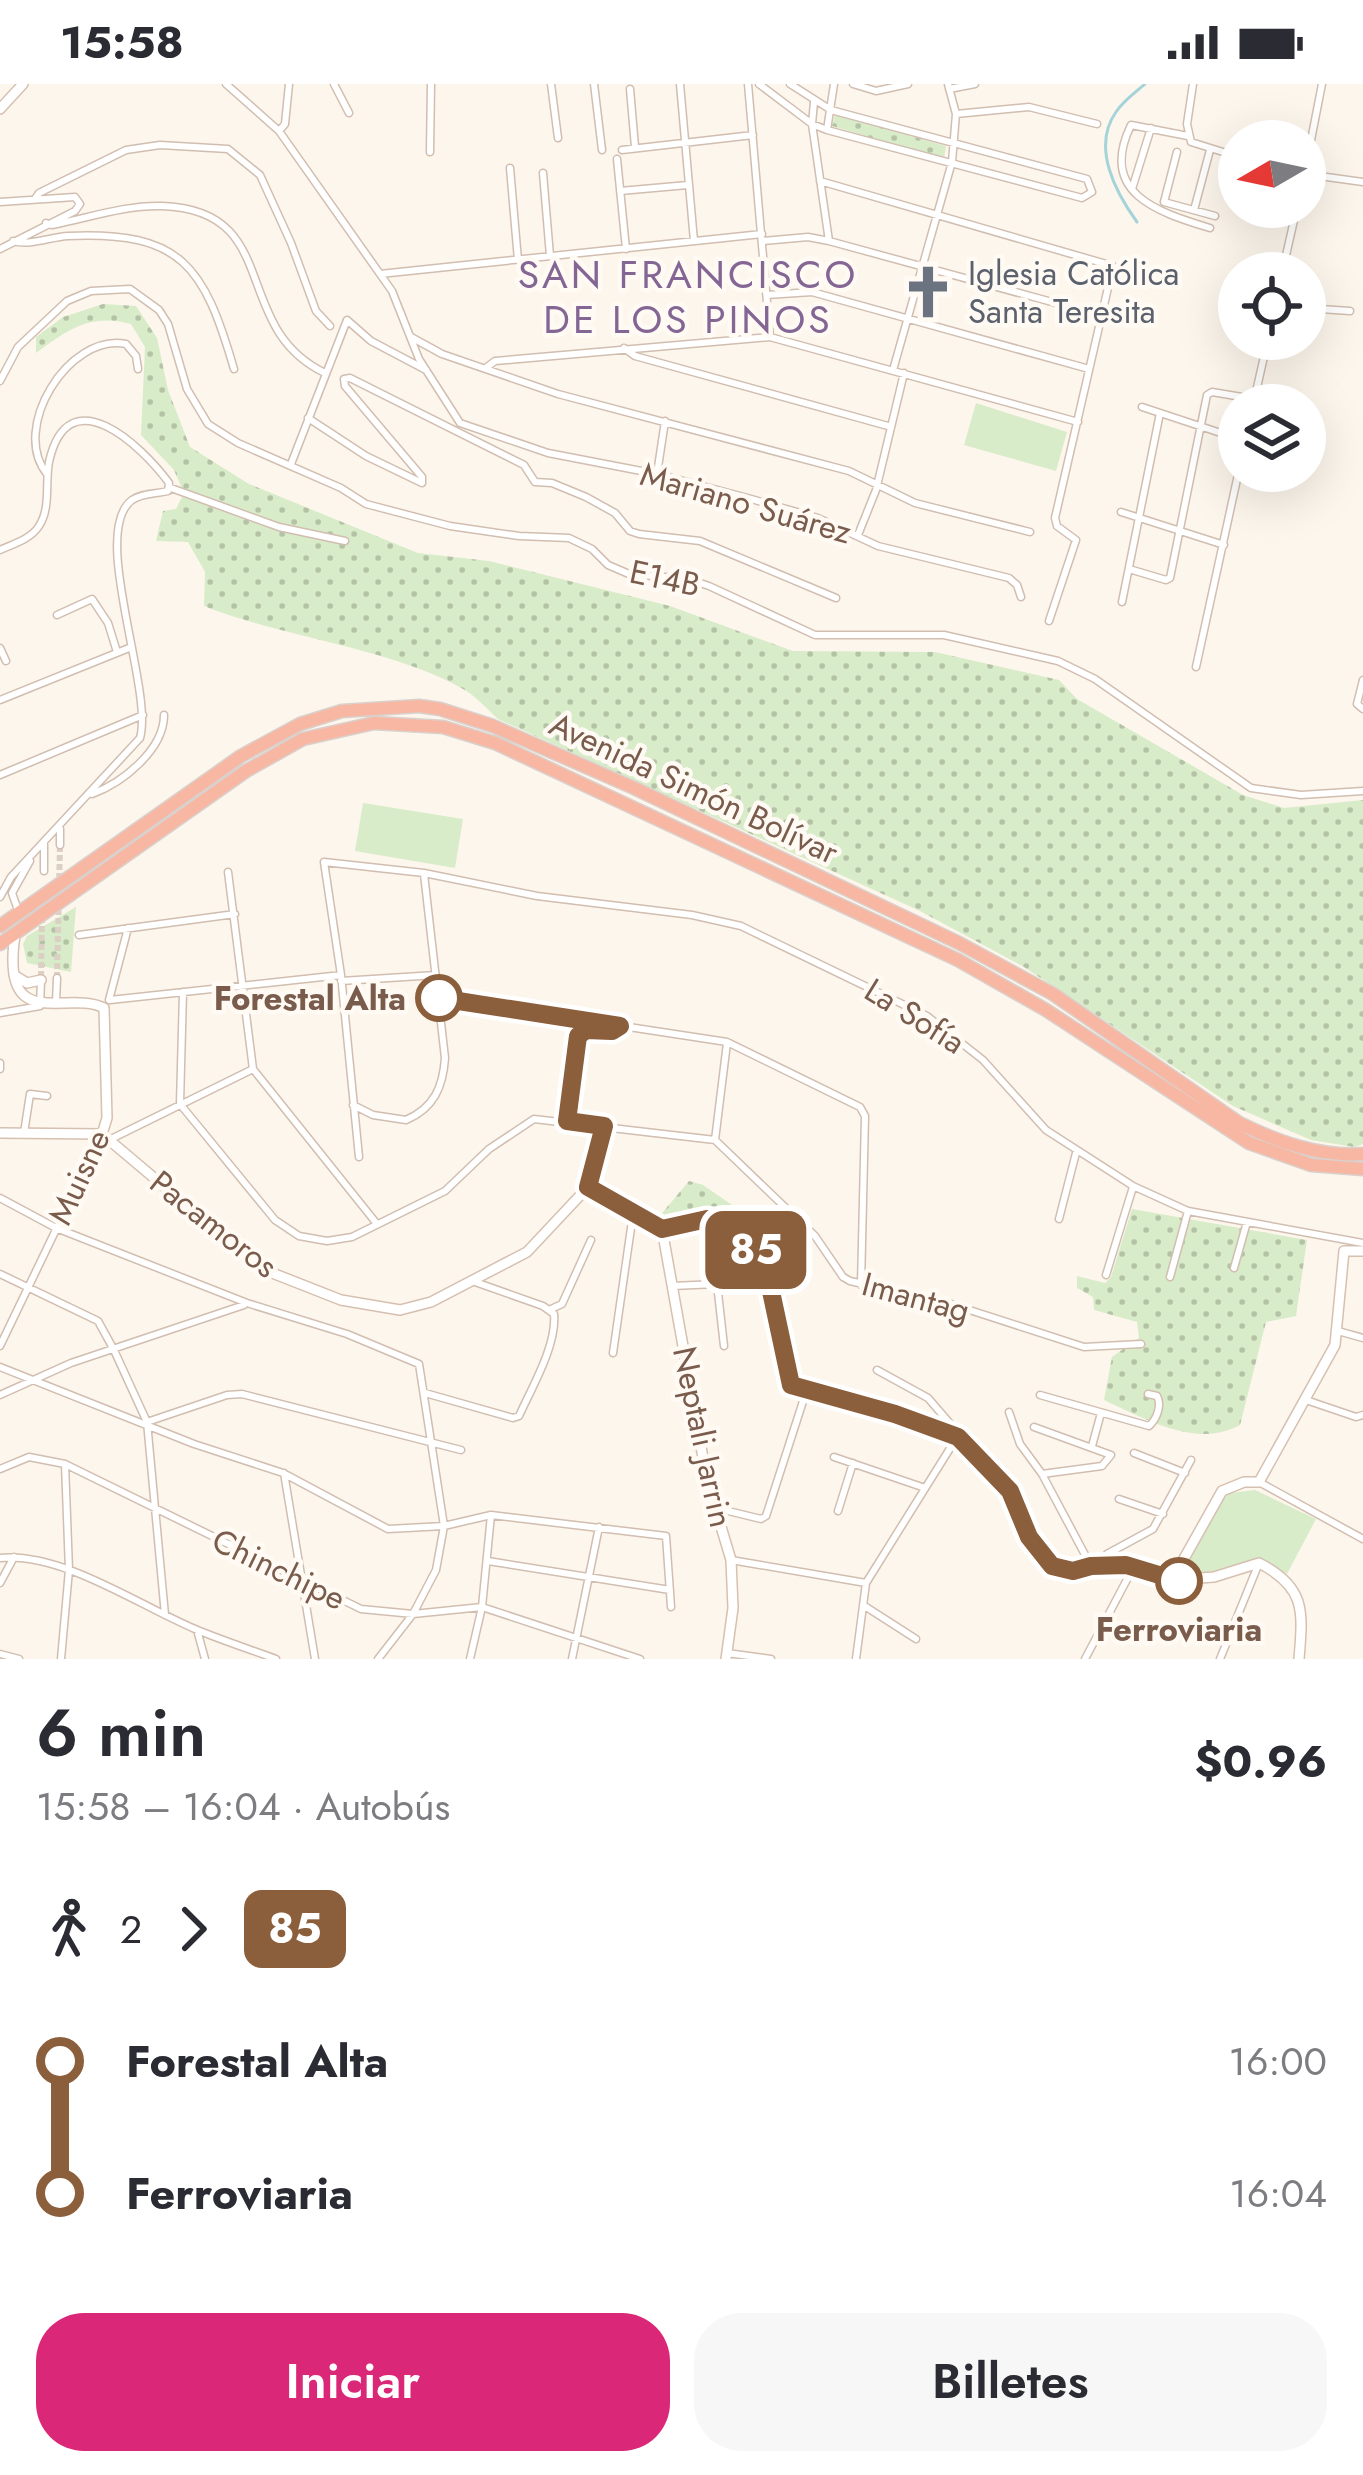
<!DOCTYPE html>
<html lang="es">
<head>
<meta charset="utf-8">
<style>
  :root { --surface:#fff; --page:#f7f7f7; --text:#2b2b33; --muted:#7c7c81; --accent:#db2777 }
  body { margin:0; font-family:Jost,sans-serif; background:var(--page); color:var(--text); height:100vh; display:flex; flex-direction:column; font-size:45px; white-space:nowrap }
  * { box-sizing:border-box; margin:0 }
  p { font-size:39px; color:var(--muted) }
  .icon { flex:none; width:66px; height:66px; fill:none; stroke:currentColor; stroke-width:2; stroke-linecap:round; stroke-linejoin:round }
  .map { position:relative; height:1575px; overflow:hidden }
  .sheet { display:flex; flex-direction:column; background:var(--surface); flex:1 }
  .sheet>* { flex:none }
  .badge { padding:0 24px; border-radius:18px; font-size:42px; line-height:78px }
  .needle { width:78px; rotate:261deg }
  .controls { position:absolute; left:1218px; top:36px; display:grid; gap:24px }
  .controls a { display:grid; place-items:center; width:108px; height:108px; border-radius:50%; background:var(--surface); box-shadow:0 12px 48px #0002; font-size:60px }
  .map>.badge { position:absolute; translate:-50% -50%; box-shadow:0 0 0 6px #fff }
  .legs { display:flex; align-items:center; gap:18px; height:132px; padding:0 36px; font-size:39px }
  .legs p { margin-inline-start:auto }
  .headline { display:flex; align-items:center; justify-content:space-between; height:204px; padding:0 36px }
  h1 { font-size:66px; font-weight:600; line-height:90px }
  .button { display:flex; gap:24px; margin-top:auto; padding:24px 36px }
  .button a { flex:1; height:138px; border-radius:48px; background:var(--accent); color:#fff; font-size:48px; font-weight:600; line-height:138px; text-align:center }
  .button a+a { background:var(--page); color:var(--text) }
  ul { padding:0 36px; list-style:none }
  li { display:flex; align-items:center; gap:42px; height:132px; font-size:45px }
  li i { display:grid; place-items:center; width:18px; height:100%; margin:0 15px; background:currentColor }
  li i::after { content:''; width:30px; height:30px; margin:-15px; border:9px solid; border-radius:50%; background:var(--surface) }
  li p { margin-inline-start:auto }
  li:first-child i { background:linear-gradient(#0000 50%,currentColor 0) }
  li:last-child i { background:linear-gradient(currentColor 50%,#0000 0) }
  .status { display:flex; justify-content:space-between; align-items:center; height:84px; padding:0 60px; background:var(--surface); direction:ltr }
  .status svg { height:33px; fill:currentColor }
  .map>svg:first-child { display:block }
</style>
</head>
<body>
<div class="status"><b>15:58</b><svg viewBox="0 0 49 12"><path d="M0 12V9h3v3zM5 12V6h3v6zM10 12V3h3v9zM15 12V0h3v12zM26 1h20v11H26zM47 4h2v5h-2z"/></svg></div>
<div class="map">
<svg width="1363" height="1575" viewBox="0 0 1363 1575">
  <defs>
    <pattern id="grass-dots" width="8" height="8" patternUnits="userSpaceOnUse" patternTransform="scale(3)"><rect width="8" height="8" fill="#d8ecc9"/><path d="M2 2h.1M6 6h.1" fill="none" stroke="#b4c2a5" stroke-width="1.8" stroke-linecap="round"/></pattern>
  </defs>
  <rect width="100%" height="100%" fill="#fdf6ec"/>
  <!-- grass -->
  <path fill="url(#grass-dots)" d="M835,30L946,62L944,75L832,42Z
    M103,220L136,222L157,254L168,306L190,363L249,400L418,469L489,477L670,522L793,567L935,568L1059,596L1077,615L1243,711L1284,724L1363,716V1060L1354,1063L1311,1056L1233,1022L1024,883L920,827L498,635C487,625 476,612 463,605C392,564 284,554 204,522L205,488L188,458L156,457L163,427L176,425L184,409L174,386L141,351L145,263L131,240C90,229 69,245 36,269V253L63,233Z
    M76,823L71,888L27,879L23,860L27,852Z
    M689,1097L703,1101L735,1123L726,1134L701,1129L659,1138L658,1134Z
    M1132,1125L1307,1156L1296,1232L1266,1238L1240,1341C1197,1365 1145,1335 1104,1316L1112,1273L1139,1254L1137,1238L1094,1226L1093,1213L1077,1204V1192L1105,1199L1111,1193Z"/>
  <!-- garden -->
  <path fill="#d8ecc9" d="M976,319L1067,348L1056,387L964,361Z
    M363,719L463,735L455,784L355,767Z
    M1255,1406L1316,1435L1287,1490L1261,1477L1184,1493L1181,1488L1220,1418L1230,1409Z"/>
  <g fill="none" stroke-linecap="round" stroke-linejoin="round">
    <!-- stream -->
    <path stroke="#a5d3da" stroke-width="3" d="M1137,138C1116,109 1091,63 1116,28C1123,17 1136,8 1145,0"/>
    <!-- street-tunnel -->
    <path stroke="#dcd0c4" stroke-width="6" stroke-dasharray="6 3" stroke-linecap="butt" d="M41,893L42,832
      M57,894L60,761"/>
    <defs>
      <path id="street" d="M226,0L279,47L392,207L419,275L460,339L548,369L657,390L744,413L818,434L878,462L1009,494L1017,501L1021,513
        M334,0L349,29
        M551,0L558,54
        M594,0L602,66
        M680,0L694,157
        M748,0L770,253
        M759,0L812,40L827,46L1082,114L1092,108L1087,95L831,26L790,0
        M853,0L876,7L908,0
        M1193,0L1187,40L1191,58L1239,73
        M630,5L635,63
        M949,5L975,0
        M814,18L812,40L829,157
        M956,30L1029,23L1097,40
        M827,46L834,0
        M279,47L285,40L289,0
        M1188,52L1131,41C1098,109 1157,128 1210,144
        M622,66L753,51
        M430,68L431,0
        M1177,68L1164,118L1215,132
        M617,75L626,165
        M510,84L518,176
        M1305,87L1322,0
        M543,89L550,172
        M1305,90L1363,98
        M820,97L1113,182L1055,434L1057,442L1076,456L1049,537
        M1132,105L1151,44
        M620,107L688,101
        M35,115L39,109L126,66L160,61L228,65L260,91L291,159L316,227L330,242
        M0,118L75,113L80,120L75,127L0,165
        M1194,126L1210,66
        M46,139L52,141C88,134 125,121 162,122C284,126 229,243 325,289
        M13,157C31,162 50,153 68,152C182,147 204,182 234,285
        M763,157L808,153L829,157L1103,232
        M1282,189L1297,123
        M380,190L762,150
        M767,211L812,208L1089,285
        M1305,224L1350,227
        M411,253L442,270L558,310L849,387L915,419L1030,448
        M624,264L635,272L888,342
        M487,283L495,277L770,253L1078,338
        M893,286L952,78L956,30L948,0
        M0,297L18,263L67,217L91,207L130,205L159,226L168,240L187,305L208,340L238,359L341,404L366,420L450,442L519,452L569,454L592,465L608,481L629,490L688,495L709,502L815,551H944L1058,577L1095,595L1251,704L1301,711L1363,707
        M1253,321L1268,255
        M1142,323L1239,355
        M308,334L366,372L422,399V393L345,302L344,295L350,294L524,381L535,398L552,399L586,413L615,429L630,447L639,450L700,457L836,514
        M291,380L347,236L371,257L426,286
        M47,390C10,345 68,249 126,260L136,272L138,285
        M657,390L665,337
        M171,404L279,443L345,457
        M1121,428L1224,461
        M858,451L876,406L904,289
        M0,466C13,460 31,455 39,442C51,424 45,399 49,378C68,292 141,361 169,399L168,407C156,410 142,409 132,416C89,448 154,605 140,654L11,793L0,813
        M1129,485L1166,496L1170,494L1207,311L1212,308L1254,315
        M1122,518L1160,329
        M57,531L92,515L108,539L117,568
        M0,564L6,577
        M1196,583L1239,386
        M1363,596L1357,620L1363,625
        M0,616L129,564
        M0,691L143,631
        M92,710C122,699 164,666 164,631
        M60,761V745
        M44,787V760
        M228,788L253,985L377,1140
        M19,829L12,809L30,777
        M79,851L235,830
        M341,897L436,891
        M183,908L180,1020L275,1136L299,1152L327,1157L352,1153L445,1107L489,1065L534,1035L715,1056L815,1152L843,1193L850,1197L951,1220L1084,1263L1141,1260
        M439,914L727,958L860,1023L865,1032L861,1201
        M109,916L128,844
        M110,916L341,891
        M56,918L57,894
        M0,929L40,922L41,896
        M0,979V985
        M353,1021L373,1031L406,1036C434,1024 443,1003 445,974L424,790
        M567,1037L577,952L586,946L612,947L620,942
        M24,1049L30,1010L47,1012
        M111,1055L253,985
        M715,1056L727,959
        M359,1073L341,891L324,778L424,789L537,812L692,831L741,842L927,932L983,976L1046,1046L1133,1102L1188,1127L1363,1159
        M589,1102L605,1042
        M0,1114L56,1144L247,1219L347,1250L419,1280L444,1442L436,1486L413,1530L378,1575
        M1059,1135L1076,1069
        M662,1145C796,1103 758,1230 791,1301L895,1330L958,1353L1010,1407L1029,1453L1052,1482L1073,1487L1091,1482L1126,1481L1171,1496
        M1234,1184L1247,1138
        M0,1190L98,1237L114,1266L147,1338L165,1531
        M1106,1191L1133,1103
        M1170,1193L1188,1127
        M717,1200L724,1262
        M672,1202L739,1199
        M549,1226L562,1220L591,1156
        M1338,1247L1363,1254
        M0,1262L102,1050
        M613,1269L633,1130
        M0,1283L194,1360L283,1389L388,1445L444,1442L491,1431L666,1452L671,1523
        M425,1309L513,1334L519,1332C532,1303 557,1261 554,1230L543,1222L475,1198
        M0,1311L71,1279L244,1221
        M1040,1311L1149,1342C1157,1335 1162,1321 1157,1312L1148,1310
        M1306,1316L1356,1333L1363,1331
        M1009,1328L1020,1360L1042,1390L1091,1482
        M147,1338L227,1311L242,1310L461,1366
        M1034,1343L1111,1371L1102,1382L1042,1390
        M1092,1362L1101,1329
        M1134,1369L1185,1389
        M834,1373L925,1404
        M0,1385L29,1373L65,1380L361,1525L413,1530L482,1523L640,1575
        M284,1389L315,1575
        M1259,1398L1363,1455
        M1119,1415L1163,1430
        M716,1424L761,1435L766,1432L806,1308
        M838,1427L853,1379
        M0,1474C62,1468 138,1521 195,1545C221,1556 249,1565 276,1575
        M731,1476L866,1499
        M488,1477L670,1506
        M1100,1481L1107,1470L1153,1445L1191,1376
        M0,1499L14,1473
        M863,1521L916,1555
        M197,1546L205,1575
        M727,1569L771,1575
        M0,1570L19,1575
        M61,1575L69,1486L65,1380
        M470,1575L482,1523L491,1431
        M572,1575L599,1443
        M856,1575L866,1499L959,1350L928,1314L877,1286
        M1085,1575L1132,1486
        M1220,1575L1259,1479"/>
      <path id="secondary" d="M0,25L23,0
        M15,851C0,952 67,905 104,924L107,1034L102,1050
        M14,891L27,899L41,896
        M0,1049L102,1050
        M102,1050L262,1185L341,1216L400,1226L431,1218L527,1168L588,1103L662,1145L707,1396L731,1476L733,1524L726,1575
        M1299,1575C1303,1527 1306,1503 1259,1479L1214,1493L1172,1496L1222,1407L1244,1398H1259L1335,1261L1344,1167H1363"/>
      <path id="highway" d="M0,842L241,672L300,640L342,627L419,622L440,625L493,642L634,704L959,859L1053,910L1239,1039C1278,1058 1319,1073 1363,1070
        M0,860L246,687L303,655L374,639L443,643L495,659L958,876L1046,926L1249,1059L1311,1081L1363,1085"/>
    </defs>
    <!-- street casing -->
    <use href="#street" stroke="#d1beb0" stroke-width="9"/>
    <!-- secondary casing -->
    <use href="#secondary" stroke="#d6c0b0" stroke-width="12"/>
    <!-- highway casing -->
    <use href="#highway" stroke="#dad1cd" stroke-width="15"/>
    <!-- street -->
    <use href="#street" stroke="#fff" stroke-width="6"/>
    <!-- secondary -->
    <use href="#secondary" stroke="#fff" stroke-width="9"/>
    <!-- highway -->
    <use href="#highway" stroke="#f7b7a3" stroke-width="12"/>
  </g>
  <g fill="none" stroke-linecap="round" stroke-linejoin="round">
    <defs>
      <path id="line-1" d="M439,914L620,942L612,947L586,946L578,952L567,1037L604,1042L588,1103L662,1145L707,1135L734,1141L766,1184L791,1301L895,1330L958,1353L1010,1407L1029,1453L1052,1482L1073,1487L1091,1482L1126,1481L1179,1497"/>
    </defs>
    <!-- line-1 casing -->
    <use href="#line-1" stroke="#fff" stroke-width="27"/>
    <!-- line-1 -->
    <use href="#line-1" stroke="#8b5e3c" stroke-width="18"/>
  </g>
  <!-- icons -->
  <defs>
    <symbol id="church-bare" viewBox="-9 -9 18 18"><path d="M-1.2-6h2.4v3.5h3.3v2.4h-3.3V6h-2.4V-.1h-3.3v-2.4h3.3Z" fill="#6b7280" stroke="#fffaf3" stroke-width="2.5" paint-order="stroke"/></symbol>
  </defs>
  <g fill-rule="evenodd">
    <use href="#church-bare" x="890" y="170" width="76" height="76"/>
  </g>
  <!-- markers -->
  <g fill="#fff" stroke="#8b5e3c" stroke-width="6">
    <circle cx="439" cy="914" r="21"/>
    <circle cx="1179" cy="1497" r="21"/>
  </g>
  <g text-anchor="middle" dominant-baseline="central" stroke-width="9" stroke-linejoin="round" paint-order="stroke">
    <!-- worship labels -->
    <g font-size="33" fill="#5b616d" stroke="#fffaf3" text-anchor="start">
      <text x="968" y="189">Iglesia Católica<tspan x="968" dy="38">Santa Teresita</tspan></text>
    </g>
    <!-- street labels -->
    <g font-size="33" fill="#7a5c4d" stroke="#fffaf3">
      <text transform="translate(746 419) rotate(16)">Mariano Suárez</text>
      <text transform="translate(665 494) rotate(12)">E14B</text>
      <text transform="translate(694 704) rotate(25)">Avenida Simón Bolívar</text>
      <text transform="translate(915 932) rotate(32)">La Sofía</text>
      <text transform="translate(79 1093) rotate(-65)">Muisne</text>
      <text transform="translate(214 1140) rotate(38)">Pacamoros</text>
      <text transform="translate(916 1213) rotate(15)">Imantag</text>
      <text transform="translate(703 1353) rotate(78)">Neptali Jarrin</text>
      <text transform="translate(279 1485) rotate(26)">Chinchipe</text>
    </g>
    <!-- stop labels -->
    <g font-size="33" font-weight="bold" fill="#7a5c4d" stroke="#fffaf3" text-anchor="end">
      <text x="406" y="914">Forestal Alta</text>
      <text x="1179" y="1545" text-anchor="middle">Ferroviaria</text>
    </g>
    <!-- quarter labels -->
    <g font-size="39" letter-spacing="3" fill="#846695" stroke="#fffaf3">
      <text x="688" y="190">SAN FRANCISCO<tspan x="688" dy="45">DE LOS PINOS</tspan></text>
    </g>
  </g>
</svg>
<div class="controls">
<a><svg class="needle" viewBox="-14 -14 28 28"><path d="M0-13l5 13h-10z" fill="#e53935"/><path d="M0 13l5-13h-10z" fill="#7c7c81"/></svg></a>
<a><svg class="icon" aria-label="locate" viewBox="0 0 24 24"><circle cx="12" cy="12" r="6"/><path d="M12 2v4M12 18v4M2 12h4M18 12h4"/></svg></a>
<a><svg class="icon" aria-label="layers" viewBox="0 0 24 24"><path d="M12 4l9 5-9 5-9-5zM3 14l9 5 9-5"/></svg></a>
</div>
<b class="badge" style="left:756px;top:1166px;background:#8b5e3c;color:#fff">85</b>
</div>
<section class="sheet">
<div class="headline"><div><h1>6 min</h1><p>15:58 – 16:04 · Autobús</p></div><b>$0.96</b></div>
<div class="legs"><svg class="icon" aria-label="walk" viewBox="0 0 24 24"><circle cx="13" cy="4" r="2"/><path d="M13 8l-2 6 4 7M11 14l-3 7M7 12l3-4h3l4 4"/></svg>2<svg class="icon" aria-label="forward" viewBox="0 0 24 24"><path d="M9 5l7 7-7 7"/></svg><b class="badge" style="background:#8b5e3c;color:#fff">85</b></div>
<ul>
<li><i style="color:#8b5e3c"></i><b>Forestal Alta</b><p>16:00</p></li>
<li><i style="color:#8b5e3c"></i><b>Ferroviaria</b><p>16:04</p></li>
</ul>
<div class="button"><a>Iniciar</a><a>Billetes</a></div>
</section>
</body>
</html>
